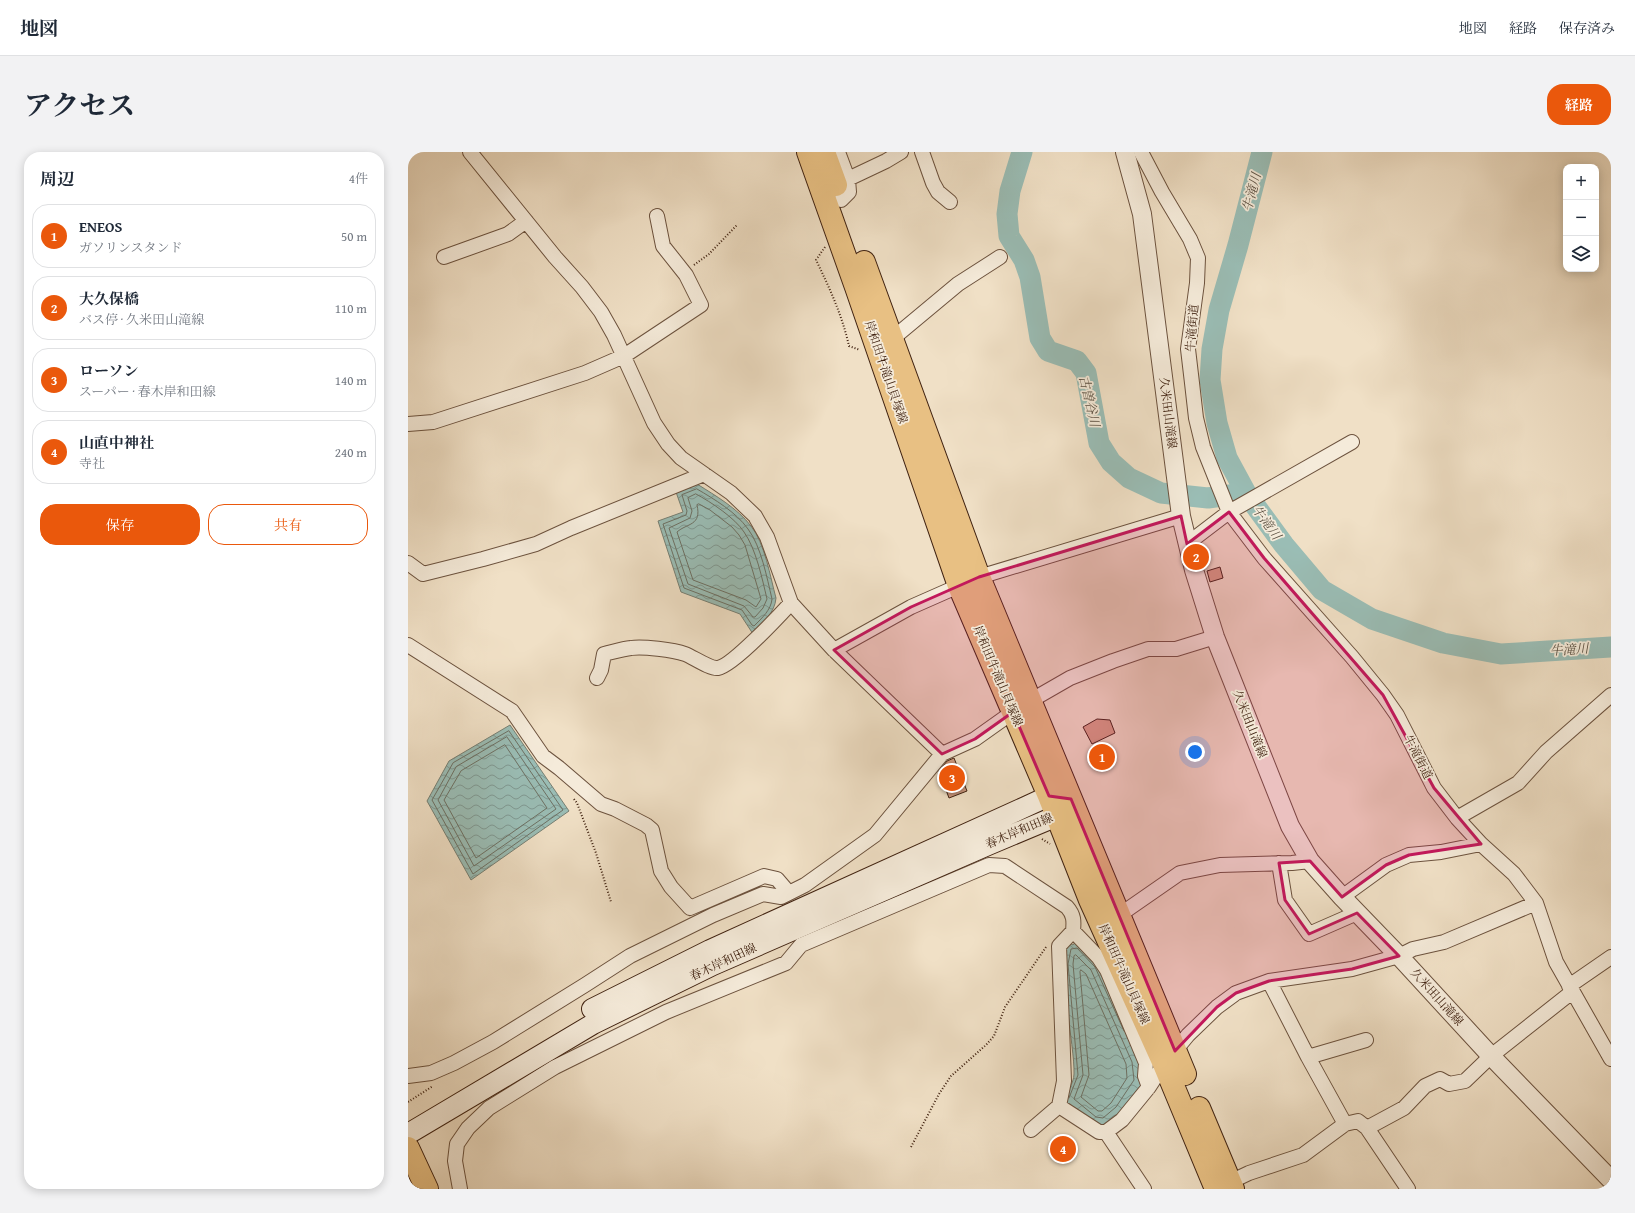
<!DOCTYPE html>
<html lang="ja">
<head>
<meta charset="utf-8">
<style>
	:root { --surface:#fff; --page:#f2f2f3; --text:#1f2937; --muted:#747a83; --line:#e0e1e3; --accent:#ea580c }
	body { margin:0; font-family:"Gentium Book Plus","Noto Serif JP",serif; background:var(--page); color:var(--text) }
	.controls { position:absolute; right:12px; top:12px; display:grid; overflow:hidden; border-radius:8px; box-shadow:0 2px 10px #0003 }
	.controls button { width:36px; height:36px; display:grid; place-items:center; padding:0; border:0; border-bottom:1px solid var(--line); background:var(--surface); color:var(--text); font:20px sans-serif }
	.you { position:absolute; left:787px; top:600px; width:14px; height:14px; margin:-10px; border:3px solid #fff; border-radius:50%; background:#1a73e8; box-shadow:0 0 0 6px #1a73e833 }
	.badge { display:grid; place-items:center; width:26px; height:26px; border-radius:50%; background:var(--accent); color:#fff; font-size:13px; font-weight:700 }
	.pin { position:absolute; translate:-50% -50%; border:2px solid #fff; box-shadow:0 1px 4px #0006 }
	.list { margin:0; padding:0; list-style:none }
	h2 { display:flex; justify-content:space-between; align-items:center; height:52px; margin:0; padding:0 16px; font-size:17px }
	h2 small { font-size:13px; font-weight:400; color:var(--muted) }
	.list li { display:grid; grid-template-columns:26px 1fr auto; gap:12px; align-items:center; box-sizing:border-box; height:64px; margin:0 8px 8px; padding:0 8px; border:1px solid var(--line); border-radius:16px }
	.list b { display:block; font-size:15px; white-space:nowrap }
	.list p { margin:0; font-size:13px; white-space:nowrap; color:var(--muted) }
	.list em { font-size:13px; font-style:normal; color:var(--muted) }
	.actions { display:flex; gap:8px; padding:12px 16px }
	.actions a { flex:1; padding:9px 0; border:1px solid var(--accent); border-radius:16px; text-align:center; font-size:14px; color:var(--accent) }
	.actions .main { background:var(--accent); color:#fff }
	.icon { flex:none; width:22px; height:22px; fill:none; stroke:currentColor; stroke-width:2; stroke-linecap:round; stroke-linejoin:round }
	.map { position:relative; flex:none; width:1203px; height:1037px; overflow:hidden; border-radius:16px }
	header { display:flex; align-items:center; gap:24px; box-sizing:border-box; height:56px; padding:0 20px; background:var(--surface); border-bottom:1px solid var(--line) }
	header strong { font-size:19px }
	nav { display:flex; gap:22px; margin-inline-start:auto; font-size:14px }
	.intro { display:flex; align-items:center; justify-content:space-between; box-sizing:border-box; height:96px; padding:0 24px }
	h1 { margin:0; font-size:28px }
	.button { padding:10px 18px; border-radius:16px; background:var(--accent); color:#fff; font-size:14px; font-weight:700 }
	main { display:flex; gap:24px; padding:0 24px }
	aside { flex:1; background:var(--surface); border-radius:16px; box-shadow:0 2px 10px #0003 }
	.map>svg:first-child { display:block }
	.water { fill:url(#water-waves); stroke:#767f73 }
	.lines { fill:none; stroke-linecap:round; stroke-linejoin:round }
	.shore { stroke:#6d7063; stroke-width:1 }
	.river { stroke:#9abdb5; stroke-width:21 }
	.building { fill:#d49e83; stroke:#402211 }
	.minor-casing { stroke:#6c523e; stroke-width:16 }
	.tertiary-casing { stroke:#6c523e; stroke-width:20 }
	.secondary-casing { stroke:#402211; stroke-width:22 }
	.primary-casing { stroke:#402211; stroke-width:24 }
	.motorway-casing { stroke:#402211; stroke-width:24 }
	.path { stroke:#402211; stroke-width:2; stroke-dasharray:1 2; stroke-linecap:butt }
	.minor { stroke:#f5ebda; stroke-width:14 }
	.tertiary { stroke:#f5ebda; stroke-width:18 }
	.secondary { stroke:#f5ebda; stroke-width:20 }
	.primary { stroke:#e8c083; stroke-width:22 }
	.motorway { stroke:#e8c083; stroke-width:22 }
	.marked { fill:#c2185b; fill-opacity:0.2; stroke:#c2185b; stroke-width:3; stroke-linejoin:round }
	.labels { text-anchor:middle; stroke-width:3.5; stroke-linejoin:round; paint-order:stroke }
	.street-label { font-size:12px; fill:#402211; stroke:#f5ebda }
	.water-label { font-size:13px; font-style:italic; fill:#5b5042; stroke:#f5ebda }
</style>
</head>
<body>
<header>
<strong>地図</strong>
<nav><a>地図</a><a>経路</a><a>保存済み</a></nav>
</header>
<div class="intro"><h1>アクセス</h1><a class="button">経路</a></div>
<main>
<aside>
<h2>周辺<small>4件</small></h2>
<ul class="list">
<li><span class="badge">1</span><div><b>ENEOS</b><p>ガソリンスタンド</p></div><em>50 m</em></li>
<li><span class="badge">2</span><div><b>大久保橋</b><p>バス停 · 久米田山滝線</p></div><em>110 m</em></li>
<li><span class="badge">3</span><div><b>ローソン</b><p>スーパー · 春木岸和田線</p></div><em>140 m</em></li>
<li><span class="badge">4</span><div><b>山直中神社</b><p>寺社</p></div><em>240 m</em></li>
</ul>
<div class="actions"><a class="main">保存</a><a>共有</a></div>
</aside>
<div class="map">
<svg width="1203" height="1037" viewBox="0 0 1203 1037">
	<defs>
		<pattern id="water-waves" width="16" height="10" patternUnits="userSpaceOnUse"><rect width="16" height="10" fill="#9abdb5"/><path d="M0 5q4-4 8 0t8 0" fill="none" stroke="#7f9992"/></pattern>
	</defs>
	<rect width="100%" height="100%" fill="#f0e0c6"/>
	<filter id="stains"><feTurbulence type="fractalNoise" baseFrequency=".005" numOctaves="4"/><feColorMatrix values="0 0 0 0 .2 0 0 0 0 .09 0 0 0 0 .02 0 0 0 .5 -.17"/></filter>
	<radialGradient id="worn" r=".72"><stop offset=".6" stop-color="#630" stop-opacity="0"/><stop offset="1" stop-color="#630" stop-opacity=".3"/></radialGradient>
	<path class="water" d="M289,332C308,344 329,356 343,374C357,392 362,424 368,446C367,461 354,471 345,482L332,462L273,440L250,369L275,360L268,340Z
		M102,573L161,659L63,728L19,649L41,609Z
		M668,789L691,813L733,908L735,931L728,939L722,950L697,975L685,973L654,951C658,942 666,931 666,922C667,894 648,810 660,790L665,793Z"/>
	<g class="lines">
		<path class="shore" d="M289,337C306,347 328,360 340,377C353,394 359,426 364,447C363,458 354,466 346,474L344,473L334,458L276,436L255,372L278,363L279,359L274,343Z
			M288,342C303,350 327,366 336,380C348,397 354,426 359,447L355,456L347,465H345L336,454L280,432L261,376L282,366L284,359L280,346Z
			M291,352L302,358L324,375L331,383L337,393L353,447L348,455L338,448L285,428L269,380C279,371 294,374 289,353Z
			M101,579L155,658L65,722L24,648L45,611Z
			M99,585L148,657L66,714L30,648L48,615Z
			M97,593L139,656L68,706L36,648L53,619Z
			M668,803L683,818L724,910L726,928L708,955L695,966L688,965L666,947L675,923L665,812L666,804Z
			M673,818L678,822L718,912L719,926L703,951L694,959H690L673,945L681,923L672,820Z
			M661,946L670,923L660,812L663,797L669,796L687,815L716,879"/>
		<path class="river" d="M614,0L602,39L599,62L601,84L616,108L622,125L632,186L640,199L669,209L678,221L691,291L703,310L721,326L753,341L800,346L836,341
			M854,0L830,93L811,158L804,197L802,228L809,271L819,306L838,341L876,393L914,438L964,467L1035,491L1093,502L1203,495"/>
	</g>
	<path class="building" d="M812,415L815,426L802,430L799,419Z
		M689,567L702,568L707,581L684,592L675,575Z
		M546,606L559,639L541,646L531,619L539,609Z"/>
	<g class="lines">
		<defs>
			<path id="minor" d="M62,0L147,105L174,135L193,160L206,183L246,271L260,292L273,306L323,341L347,364L359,385L383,451L426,498L534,602
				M430,0L440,27
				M514,0L525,31L530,40L542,50
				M733,0L754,40L782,87L790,106L789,131L780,197L784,231L788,266L795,295L821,360L944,290
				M433,48L441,40L440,27L478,9L493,0
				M36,105L100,82L118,69
				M484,187L550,132L592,105
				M0,272L25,270L177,221L216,204L293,153L278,123L255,94L249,64
				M779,392L821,360L856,406L944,505L975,543L989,563L1026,636L1049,666L1073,692L1106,722L1128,751L1148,810L1203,907
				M0,411L15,422L75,407L128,392L163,376L296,322
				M0,493L104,559L135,604L151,616L193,652L207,657L238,673L244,678L253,719L263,735L282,756L356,724L369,727L381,741
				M426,498L503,455L571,425L773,364
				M189,526L193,518L196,502C205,500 214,497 223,496C234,494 266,498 277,502C285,505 302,517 310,516C324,514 371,464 383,451
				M622,549L662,526L705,509L740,497H768L807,485
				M1049,666L1110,631L1138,600L1203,543
				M871,711L877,748L901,782L949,761
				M934,745L978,713L1001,703L1033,700L1073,692
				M710,764L772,721L812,713L884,711L902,709
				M861,829L900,905L937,972
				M1161,834L1203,805
				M900,905L958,888
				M0,924L23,921L46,911L85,890L177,833L222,804L305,763L355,742L373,745L397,733L467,683L534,602L567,587L605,560
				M651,954L656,929L651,794L665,779
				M959,976L996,956L1017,934L1032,927L1041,932L1057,929L1083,904L1164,840
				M623,978L651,954L691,980H698L714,968L741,935L756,912L780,883L809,855L828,841L861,829L944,817L991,804L1005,797L1036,790L1128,751
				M698,980L736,1037
				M822,1030L841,1021L895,1003L937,972L950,969L959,976L1000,1037
				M52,1037L47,1009L49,992L60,976L81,956L147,915L258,860L378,811L393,793L581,713L597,714L659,755C666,763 666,769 665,779L691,806L699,818L738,911L737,924L741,935"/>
			<path id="tertiary" d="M717,0L734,62L773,364L786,418L807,485L882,674L902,709L934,745L991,804L1083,904L1203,1028"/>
			<path id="secondary" d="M184,857L302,798L615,656L641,644L656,646
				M0,982L185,872L305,813L580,693L649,664L659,652"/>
			<path id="primary" d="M400,0L448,135L551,434L641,644L682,748L756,912L808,1037
				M416,0L428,33
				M456,110L571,425L777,922
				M791,956L825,1037"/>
			<path id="motorway" d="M0,996L19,1037"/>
		</defs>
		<use href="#minor" class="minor-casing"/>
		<use href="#tertiary" class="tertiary-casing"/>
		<use href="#secondary" class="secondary-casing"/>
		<use href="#primary" class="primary-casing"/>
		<use href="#motorway" class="motorway-casing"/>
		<path class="path" d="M417,95L408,108C422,137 434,163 441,194L452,198
			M286,113L301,102L329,73
			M166,647L169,651L188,701L203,750
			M634,687L642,692
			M0,950L25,934
			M503,995L531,942L543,924L578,893L586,884L597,855L638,795"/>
		<use href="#minor" class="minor"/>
		<use href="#tertiary" class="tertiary"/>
		<use href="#secondary" class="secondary"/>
		<use href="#primary" class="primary"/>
		<use href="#motorway" class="motorway"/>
	</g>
	<path class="marked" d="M821,360L856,406L975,543L1026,636L1073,692L1001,703L978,713L934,745L902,709L871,711L877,748L901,782L949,761L991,804L944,817L861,829L828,841L809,855L767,899L663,647L641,644L605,560L567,587L534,602L426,498L503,455L571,425L773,364L779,392Z"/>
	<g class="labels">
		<g class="street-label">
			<text transform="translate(784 176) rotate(-85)" y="4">牛滝街道</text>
			<text transform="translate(478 220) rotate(71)" y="4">岸和田牛滝山貝塚線</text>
			<text transform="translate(760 261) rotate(83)" y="4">久米田山滝線</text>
			<text transform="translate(590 524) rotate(67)" y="4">岸和田牛滝山貝塚線</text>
			<text transform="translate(842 572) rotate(68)" y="4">久米田山滝線</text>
			<text transform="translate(1010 605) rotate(63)" y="4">牛滝街道</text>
			<text transform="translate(611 679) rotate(-23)" y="4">春木岸和田線</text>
			<text transform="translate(315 810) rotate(-25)" y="4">春木岸和田線</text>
			<text transform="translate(716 822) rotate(66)" y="4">岸和田牛滝山貝塚線</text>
			<text transform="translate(1029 845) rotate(48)" y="4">久米田山滝線</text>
		</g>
		<g class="water-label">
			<text transform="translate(843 40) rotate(-75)" y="5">牛滝川</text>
			<text transform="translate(682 249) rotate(77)" y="5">古曽谷川</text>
			<text transform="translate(859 370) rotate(54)" y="5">牛滝川</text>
			<text transform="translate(1161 497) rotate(-4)" y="5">牛滝川</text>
		</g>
	</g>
	<rect width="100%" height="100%" filter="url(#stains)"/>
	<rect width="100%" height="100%" fill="url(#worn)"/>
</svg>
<div class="controls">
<button>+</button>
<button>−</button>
<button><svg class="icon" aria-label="layers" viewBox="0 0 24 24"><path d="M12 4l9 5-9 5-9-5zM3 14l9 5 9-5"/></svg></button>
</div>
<div class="you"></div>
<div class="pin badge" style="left:694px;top:605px">1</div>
<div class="pin badge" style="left:788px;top:405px">2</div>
<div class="pin badge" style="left:544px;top:626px">3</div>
<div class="pin badge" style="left:655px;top:997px">4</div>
</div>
</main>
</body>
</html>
